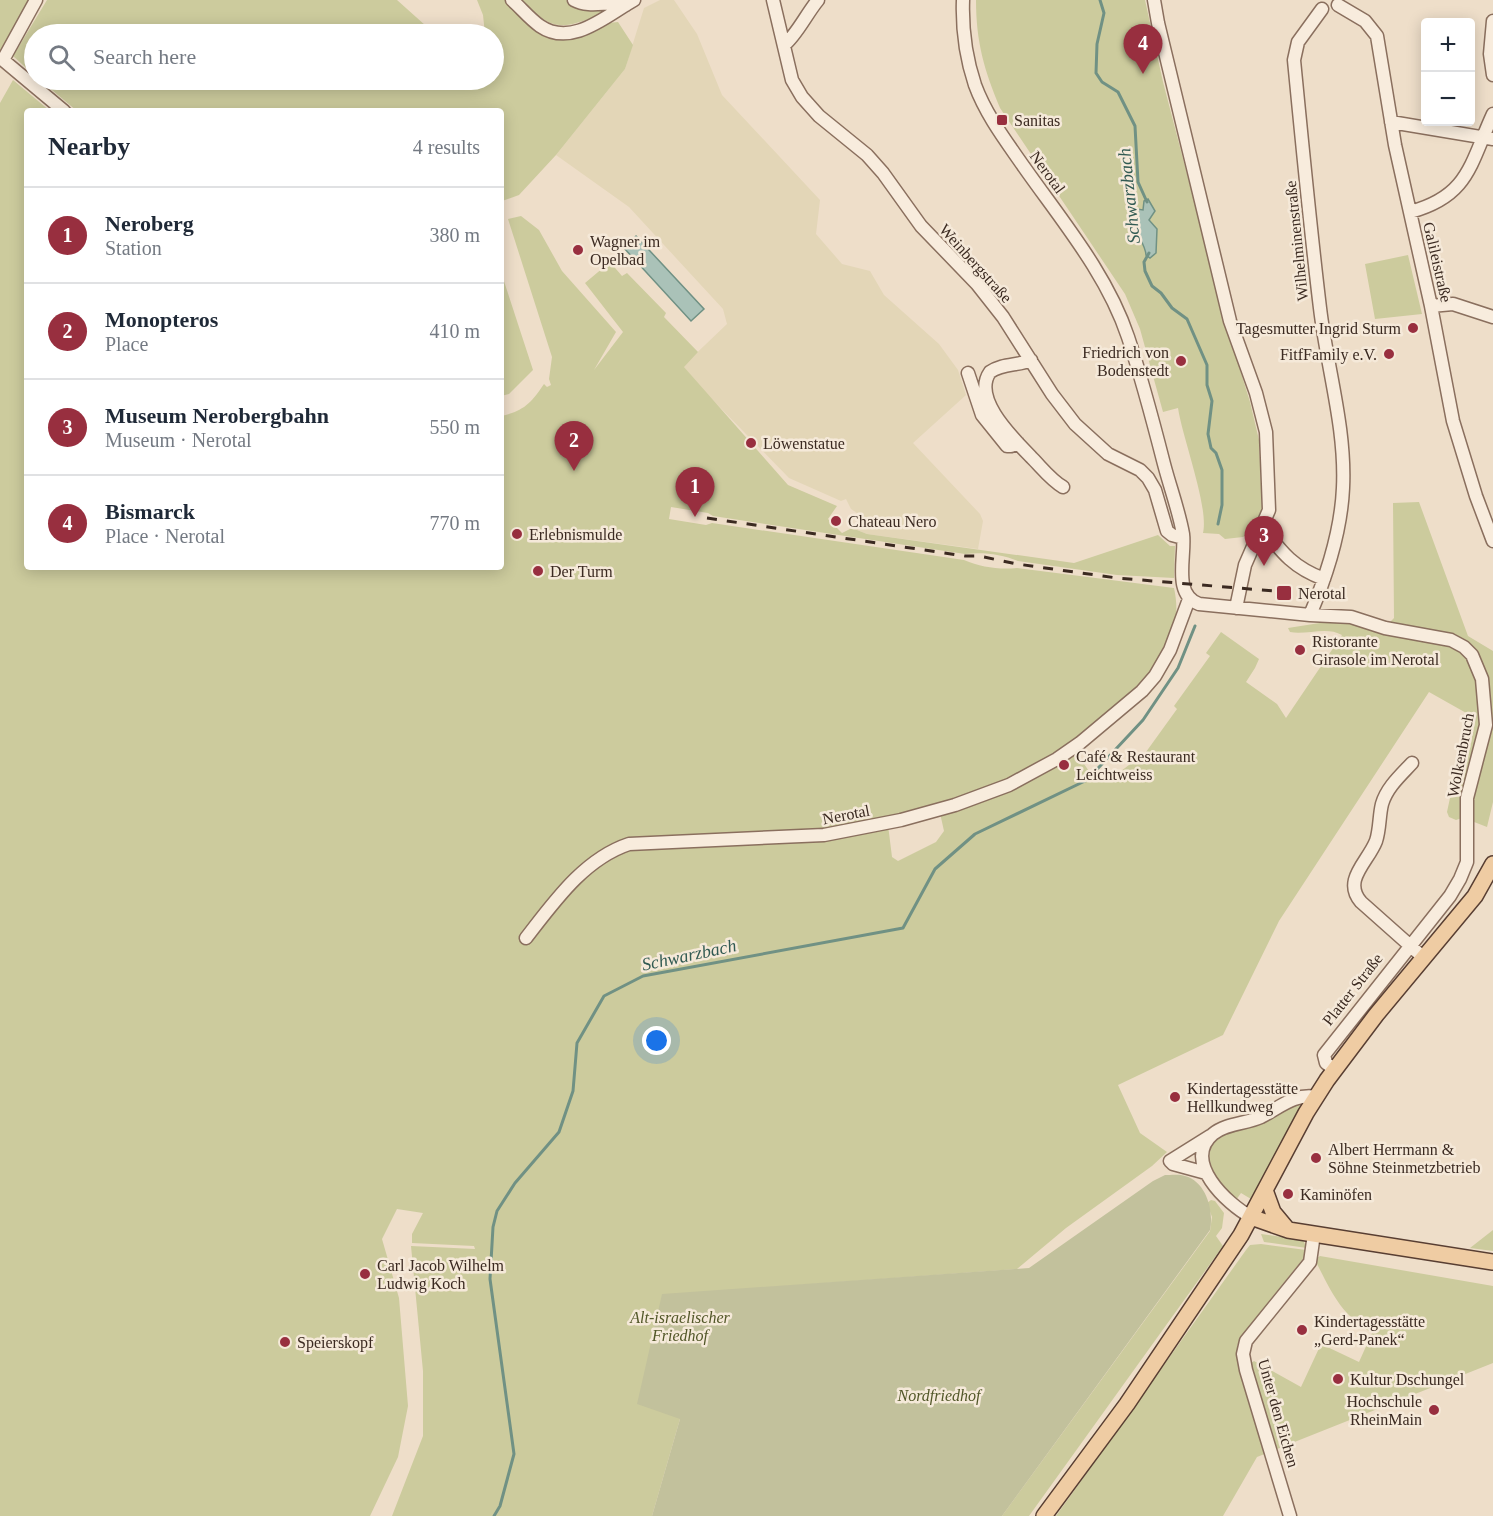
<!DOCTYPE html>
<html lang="en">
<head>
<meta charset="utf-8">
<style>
	:root { --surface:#fff; --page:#f6f6f7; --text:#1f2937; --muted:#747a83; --line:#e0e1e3; --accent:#982f3f }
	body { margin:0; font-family:"Times New Roman",serif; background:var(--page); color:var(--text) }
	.controls { position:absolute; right:18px; top:18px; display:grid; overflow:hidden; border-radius:6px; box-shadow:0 3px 15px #0003 }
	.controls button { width:54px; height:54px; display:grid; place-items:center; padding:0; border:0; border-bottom:2px solid var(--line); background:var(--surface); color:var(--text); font:30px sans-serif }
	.you { position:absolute; left:657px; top:1041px; width:21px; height:21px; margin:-15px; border:4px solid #fff; border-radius:50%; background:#1a73e8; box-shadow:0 0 0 9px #1a73e833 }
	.badge { display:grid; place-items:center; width:39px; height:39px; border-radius:50%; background:var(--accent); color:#fff; font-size:20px; font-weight:700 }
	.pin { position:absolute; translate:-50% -50px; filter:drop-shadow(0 2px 3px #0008) }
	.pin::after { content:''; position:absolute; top:32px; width:21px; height:18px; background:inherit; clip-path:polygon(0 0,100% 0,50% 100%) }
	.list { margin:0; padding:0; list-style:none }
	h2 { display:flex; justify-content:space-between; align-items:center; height:78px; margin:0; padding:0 24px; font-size:26px }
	h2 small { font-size:20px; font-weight:400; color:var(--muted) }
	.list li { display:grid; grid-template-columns:39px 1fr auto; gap:18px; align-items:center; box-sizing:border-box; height:96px; padding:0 24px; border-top:2px solid var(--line) }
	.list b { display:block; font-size:22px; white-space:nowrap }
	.list p { margin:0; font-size:20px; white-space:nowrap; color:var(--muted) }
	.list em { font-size:20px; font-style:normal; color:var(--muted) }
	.icon { flex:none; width:33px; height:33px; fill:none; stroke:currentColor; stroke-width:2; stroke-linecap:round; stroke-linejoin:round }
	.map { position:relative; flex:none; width:1493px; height:1516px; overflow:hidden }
	.search { position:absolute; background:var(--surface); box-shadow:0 3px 15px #0003; left:24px; top:24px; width:480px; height:66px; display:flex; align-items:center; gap:15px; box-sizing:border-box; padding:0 21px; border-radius:33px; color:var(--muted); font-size:22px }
	.panel { position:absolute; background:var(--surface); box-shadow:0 3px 15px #0003; left:24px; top:108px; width:480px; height:462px; border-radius:6px }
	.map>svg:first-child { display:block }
	.farmland { fill:#e3d6b7 }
	.green { fill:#cccb9d; fill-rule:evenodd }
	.cemetery { fill:#c2c19c }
	.water { fill:#aac2b8; stroke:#709184; stroke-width:1.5 }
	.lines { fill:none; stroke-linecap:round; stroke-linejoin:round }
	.stream { stroke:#709184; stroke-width:3 }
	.minor-casing { stroke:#8a6f5e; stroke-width:15 }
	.major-casing { stroke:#583e32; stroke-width:18 }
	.minor { stroke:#f8ecdd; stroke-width:12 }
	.major { stroke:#efcca3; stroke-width:15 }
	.rail { stroke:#3b2a21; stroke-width:3; stroke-dasharray:10 10; stroke-linecap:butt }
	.poi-dot { fill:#982f3f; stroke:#f5e9d9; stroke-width:2 }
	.labels { text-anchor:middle; stroke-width:5; stroke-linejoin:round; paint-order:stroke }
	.poi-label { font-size:16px; fill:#3b2a21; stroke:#f5e9d9; text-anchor:start }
	.street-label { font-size:16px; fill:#3b2a21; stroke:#f5e9d9 }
	.park-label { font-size:16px; font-style:italic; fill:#525728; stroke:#f5e9d9 }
	.water-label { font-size:18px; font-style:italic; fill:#315a52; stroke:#f5e9d9 }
</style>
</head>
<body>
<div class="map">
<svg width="1493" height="1516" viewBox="0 0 1493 1516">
	<rect width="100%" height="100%" fill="#eedec9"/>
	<path class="farmland" d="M660,0H674L697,34L722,95L820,200L816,234L842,264L870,271L884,295L939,344L958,370L966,395L913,443L980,514L983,521L978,549L867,534L852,528L863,517L851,509L846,499L841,501L789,478L705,392L683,366L727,324L723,309L629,207L556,155L625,69L644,8Z"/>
	<path class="green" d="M0,0H29L0,52Z
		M47,0H397L435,34H34V75L13,56Z
		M477,0H506L532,27L552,38L565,39L608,23L618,22L633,45L625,69L556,155L519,195L502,201L501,111H77L40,80H494V34H485L483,15Z
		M521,0H566L580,9L590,11L599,9L604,11L603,14C561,29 554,33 521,0Z
		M976,0H1145L1163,82L1226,324L1250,402L1259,440L1262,509L1250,533L1243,537L1225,539L1219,534L1203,533C1209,507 1183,440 1178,408L1163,412L1140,329L1125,294L1000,108C984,70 976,42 976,0Z
		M13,80L50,111H27V567H501V416C524,411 531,403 544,384L547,387L551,385L549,379L552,357L508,219L521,216L539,230L562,271L616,332L594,370L623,332L585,283L610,262L622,276L627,273L666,313L664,317L698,352L684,367L788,485L837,506L828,519L842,533L852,528L867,534L1074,563L1158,535L1170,546H1175L1174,578L1117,575L1018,561C1001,554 983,552 965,554L713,516L708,513L671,507L669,519L706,525L712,523L964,560C981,567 999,570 1017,568L1174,588C1190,658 1122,711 1069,742L1093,777L1108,781L1146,752L1177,709L1174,706L1210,656L1206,653L1221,632L1259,659L1255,668L1246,682L1277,704L1286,718L1342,635C1327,626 1307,635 1290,632L1288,628L1326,622H1340L1457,646L1476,668L1483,715L1462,818L1456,820L1449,817L1447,812L1468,714L1429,692L1279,921L1223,1035L1118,1085L1140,1133L1167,1152L1152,1166L1066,1228L1017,1269L663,1295L680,1419L652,1516H392L423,1436V1371L411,1246L475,1249L474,1246L412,1243V1234L423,1213L397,1209L382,1239L399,1298L408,1406L398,1457L370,1516H0V103ZM938,804L944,831L936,842L898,861L892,857L887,817Z
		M1408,255L1422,314L1375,319L1365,264Z
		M501,272L533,370L509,394L501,396Z
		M1419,502L1468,636L1493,651V802L1487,827L1469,820L1471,786L1489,726L1491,698L1484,671L1476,654L1388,624L1394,618L1393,503Z
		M1303,1103L1251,1199L1241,1193L1236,1200L1234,1199C1218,1181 1198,1159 1218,1136L1291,1104Z
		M1211,1200L1215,1201L1224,1213L1222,1228L1216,1236L1223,1246L1029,1516H1002L1210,1231L1212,1217L1207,1203Z
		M1493,1230V1251L1470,1248Z
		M1261,1234L1303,1240L1307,1248L1264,1242Z
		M1261,1244L1306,1250V1255L1240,1338L1237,1347L1238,1364H1249L1254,1361L1301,1387L1321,1344L1359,1362L1372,1333C1341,1314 1333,1295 1317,1264V1258L1320,1256L1493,1286V1363L1257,1457L1223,1516H1056L1246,1250L1250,1245Z"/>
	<path class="cemetery" d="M1165,1175C1171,1175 1180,1174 1185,1176C1207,1182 1214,1212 1210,1230L1002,1516H652L680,1419L637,1404L662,1294L1029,1268L1153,1181Z"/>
	<path class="water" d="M1148,199L1155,211L1149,220L1157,229L1156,253L1150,258L1146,255C1145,239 1125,225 1137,209L1143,210L1144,201Z
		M636,236L704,309L691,321L624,248Z"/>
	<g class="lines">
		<path class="stream" d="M1100,0L1104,13L1097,44L1096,73L1102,82L1118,92L1135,126L1138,182L1147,202
			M1149,253L1144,262L1145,271L1152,286L1161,293L1172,308L1187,319L1207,365V385L1212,401L1208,434L1211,448L1216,453L1222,470V505L1218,524
			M494,1516L500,1506L514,1454L490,1279L493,1227L497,1211L515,1183L559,1132L573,1091L577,1043L604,996L643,976L903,928L935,869L975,834L1087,780L1143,720L1178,668L1195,626"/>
		<defs>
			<path id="minor" d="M36,0L3,60L64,111
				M512,0C521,8 530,19 540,26C572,48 607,15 634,0
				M574,0C591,9 609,0 626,5
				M773,0L792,80L802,97L819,116L867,155L883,173L921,226L977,284L1003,317L1052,394L1075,424L1108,454L1140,470L1148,478L1155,490L1167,531L1172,535L1183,538
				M963,0C962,28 966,58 975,85C986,115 1006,141 1024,167C1062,221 1107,274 1128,337C1142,379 1153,421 1164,464C1170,487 1179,511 1183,534C1186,556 1172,594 1199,604L1310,615L1351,617L1385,628L1451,640L1464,647L1472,655L1482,679L1486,725L1467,798V862L1460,879L1450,896L1324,1055L1326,1063L1334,1069
				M1154,0L1158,23L1230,321L1256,393L1266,432L1269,510L1245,565L1236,608
				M1338,5L1365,21L1377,36L1395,145L1431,306L1453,421L1476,496L1493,541
				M1493,21L1490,54L1493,75
				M784,45C796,36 807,13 818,0
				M1391,122L1493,139
				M1410,212C1469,196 1470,164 1493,114
				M1431,306L1453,304L1493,317
				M1031,360C1018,366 1003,363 990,372C971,399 1015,440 1032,458C1042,468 1051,480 1063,487
				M968,373L982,415L1007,446H1011L1018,443
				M1263,528C1282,553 1294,568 1324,579
				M1310,615C1327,575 1341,533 1343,488C1346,428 1327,368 1320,308C1310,226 1302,142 1294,60L1298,42L1322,9
				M1412,763C1401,775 1387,787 1382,804C1379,816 1380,829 1376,841C1368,862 1342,880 1361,902L1424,958
				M526,938C554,902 584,859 629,844L824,835L901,820L955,805L1009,785L1057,759L1080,743L1142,691L1155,676L1170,650L1189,599
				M1206,1173L1173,1164L1170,1161L1210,1136
				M1251,1217C1227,1204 1181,1161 1213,1134C1226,1123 1246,1124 1261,1117C1279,1108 1295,1093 1316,1097
				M1290,1516L1246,1370L1243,1354L1246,1341L1310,1262L1314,1234"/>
			<path id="major" d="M1265,1190L1273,1212L1288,1230
				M1251,1217L1288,1230L1493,1262
				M1044,1516L1127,1404L1241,1235L1306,1113L1327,1080L1376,1015L1475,896L1493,864"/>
		</defs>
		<use href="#minor" class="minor-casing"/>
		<use href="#major" class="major-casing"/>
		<use href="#minor" class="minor"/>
		<use href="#major" class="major"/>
		<path class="rail" d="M707,518L965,556H979L1017,564L1117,578L1274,591"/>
	</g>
	<g class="poi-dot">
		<rect x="996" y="114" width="12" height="12" rx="3"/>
		<circle cx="578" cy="250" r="6"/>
		<circle cx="1413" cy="328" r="6"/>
		<circle cx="1389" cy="354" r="6"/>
		<circle cx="1181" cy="361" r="6"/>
		<circle cx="751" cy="443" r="6"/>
		<circle cx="836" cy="521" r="6"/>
		<circle cx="517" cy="534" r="6"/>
		<circle cx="538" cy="571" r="6"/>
		<rect x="1276" y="585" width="16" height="16" rx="3"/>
		<circle cx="1300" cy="650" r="6"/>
		<circle cx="1064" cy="765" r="6"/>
		<circle cx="1175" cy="1097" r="6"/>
		<circle cx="1316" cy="1158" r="6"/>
		<circle cx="1288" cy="1194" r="6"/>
		<circle cx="365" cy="1274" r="6"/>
		<circle cx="1302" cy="1330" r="6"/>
		<circle cx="285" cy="1342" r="6"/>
		<circle cx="1338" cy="1379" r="6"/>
		<circle cx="1434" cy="1410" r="6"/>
	</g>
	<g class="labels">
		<g class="poi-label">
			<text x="1014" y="126">Sanitas</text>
			<text x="590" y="247">Wagner im<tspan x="590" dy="18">Opelbad</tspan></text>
			<text x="1401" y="334" text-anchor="end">Tagesmutter Ingrid Sturm</text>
			<text x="1169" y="358" text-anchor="end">Friedrich von<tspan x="1169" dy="18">Bodenstedt</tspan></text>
			<text x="1377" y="360" text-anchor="end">FitfFamily e.V.</text>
			<text x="763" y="449">Löwenstatue</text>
			<text x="848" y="527">Chateau Nero</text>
			<text x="529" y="540">Erlebnismulde</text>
			<text x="550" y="577">Der Turm</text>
			<text x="1298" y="599">Nerotal</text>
			<text x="1312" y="647">Ristorante<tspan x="1312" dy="18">Girasole im Nerotal</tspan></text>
			<text x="1076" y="762">Café &amp; Restaurant<tspan x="1076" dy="18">Leichtweiss</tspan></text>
			<text x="1187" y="1094">Kindertagesstätte<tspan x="1187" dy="18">Hellkundweg</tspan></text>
			<text x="1328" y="1155">Albert Herrmann &amp;<tspan x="1328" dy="18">Söhne Steinmetzbetrieb</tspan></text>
			<text x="1300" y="1200">Kaminöfen</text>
			<text x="377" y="1271">Carl Jacob Wilhelm<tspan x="377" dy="18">Ludwig Koch</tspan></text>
			<text x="1314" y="1327">Kindertagesstätte<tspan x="1314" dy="18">„Gerd-Panek“</tspan></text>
			<text x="297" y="1348">Speierskopf</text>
			<text x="1350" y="1385">Kultur Dschungel</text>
			<text x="1422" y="1407" text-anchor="end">Hochschule<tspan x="1422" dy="18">RheinMain</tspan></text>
		</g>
		<g class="street-label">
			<text transform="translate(1048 172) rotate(54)" y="6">Nerotal</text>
			<text transform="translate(1296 241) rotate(-96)" y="6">Wilhelminenstraße</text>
			<text transform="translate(1438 262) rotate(77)" y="6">Galileistraße</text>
			<text transform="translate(976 263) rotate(48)" y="6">Weinbergstraße</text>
			<text transform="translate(1460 755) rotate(-79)" y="6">Wolkenbruch</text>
			<text transform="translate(846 814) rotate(-11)" y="6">Nerotal</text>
			<text transform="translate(1352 989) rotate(-52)" y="6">Platter Straße</text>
			<text transform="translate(1279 1413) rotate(74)" y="6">Unter den Eichen</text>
		</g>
		<g class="park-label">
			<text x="680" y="1323">Alt-israelischer<tspan x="680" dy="18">Friedhof</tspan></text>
			<text x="939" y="1401">Nordfriedhof</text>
		</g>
		<g class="water-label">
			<text transform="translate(1129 196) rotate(-96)" y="6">Schwarzbach</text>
			<text transform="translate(689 955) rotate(-12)" y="6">Schwarzbach</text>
		</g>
	</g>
</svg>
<div class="controls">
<button>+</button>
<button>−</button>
</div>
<div class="you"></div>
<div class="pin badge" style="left:695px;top:517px">1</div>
<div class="pin badge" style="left:574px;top:471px">2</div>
<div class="pin badge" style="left:1264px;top:566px">3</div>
<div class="pin badge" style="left:1143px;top:74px">4</div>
<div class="search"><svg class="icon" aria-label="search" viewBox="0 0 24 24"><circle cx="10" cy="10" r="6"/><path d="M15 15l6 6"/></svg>Search here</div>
<section class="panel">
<h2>Nearby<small>4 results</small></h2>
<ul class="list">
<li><span class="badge">1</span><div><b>Neroberg</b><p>Station</p></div><em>380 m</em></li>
<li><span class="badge">2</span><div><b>Monopteros</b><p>Place</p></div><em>410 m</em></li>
<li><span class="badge">3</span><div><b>Museum Nerobergbahn</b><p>Museum · Nerotal</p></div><em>550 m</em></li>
<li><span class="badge">4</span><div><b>Bismarck</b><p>Place · Nerotal</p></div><em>770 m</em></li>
</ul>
</section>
</div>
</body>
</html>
